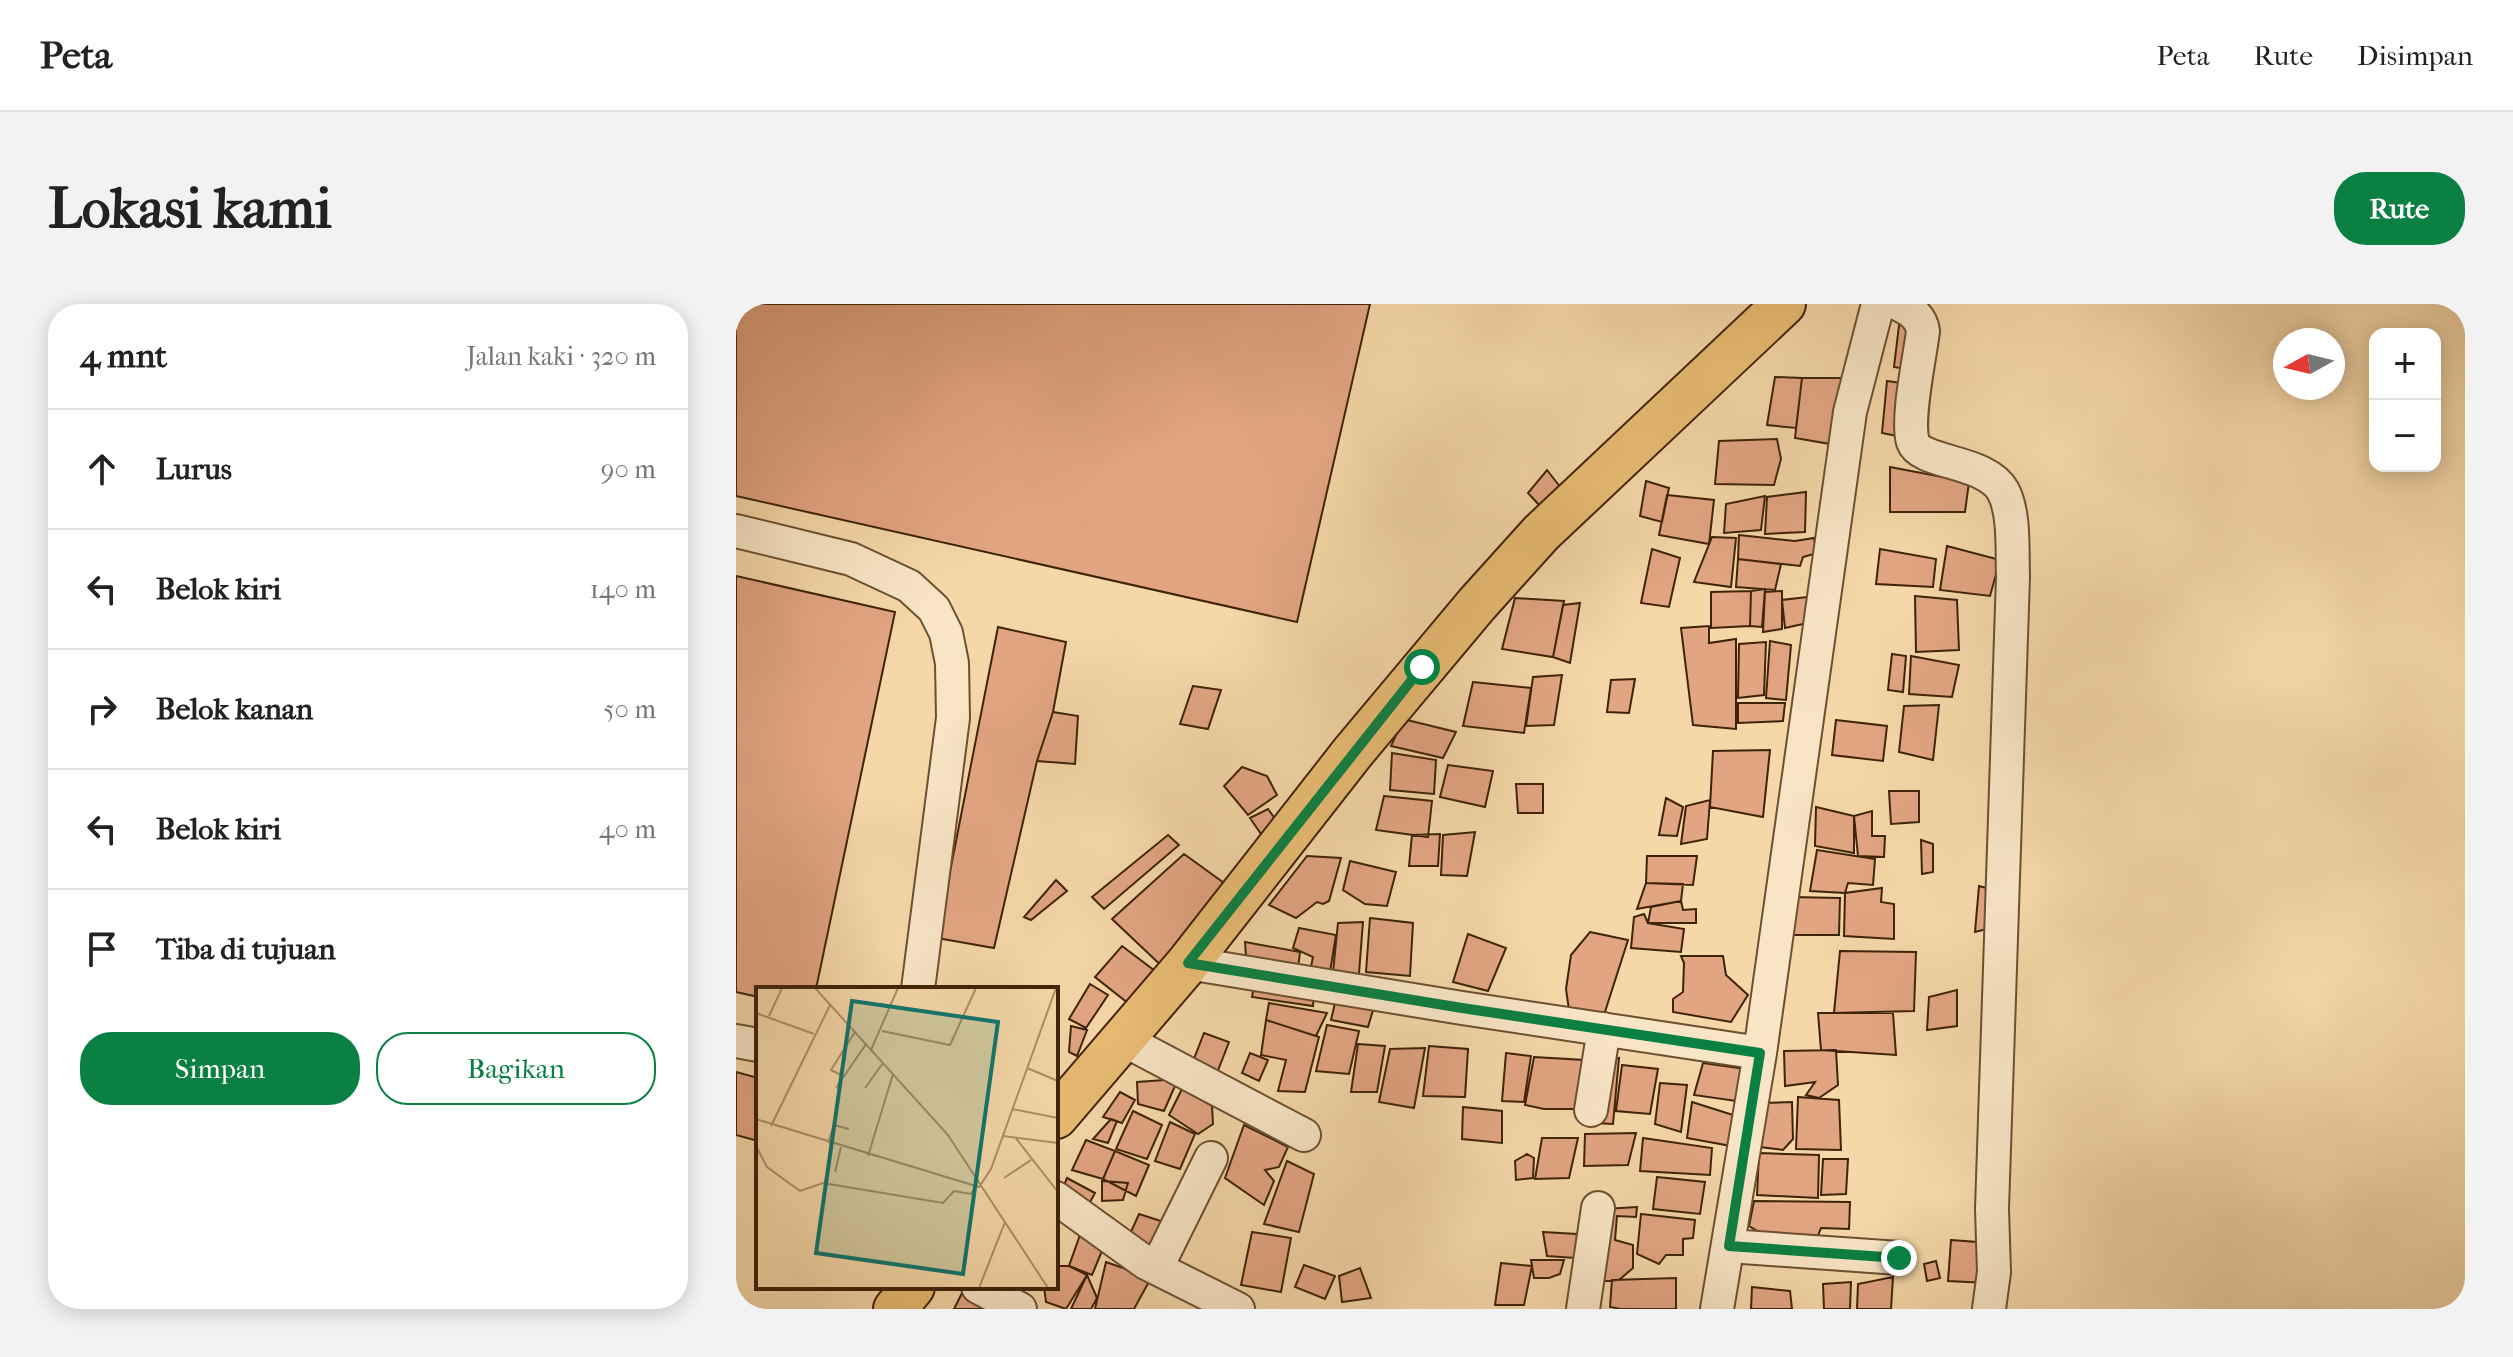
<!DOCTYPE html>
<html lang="id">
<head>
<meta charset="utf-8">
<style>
	:root { --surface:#fff; --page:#f2f2f2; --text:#222; --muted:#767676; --line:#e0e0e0; --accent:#0b8043 }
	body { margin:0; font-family:"IM FELL French Canon",serif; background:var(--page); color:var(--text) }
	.controls { position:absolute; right:24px; top:24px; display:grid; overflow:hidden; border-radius:16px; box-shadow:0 4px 20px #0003 }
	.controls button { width:72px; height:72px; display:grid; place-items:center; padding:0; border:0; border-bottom:2px solid var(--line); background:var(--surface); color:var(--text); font:40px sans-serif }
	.compass { position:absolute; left:1537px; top:24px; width:72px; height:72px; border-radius:50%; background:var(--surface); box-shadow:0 4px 20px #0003; rotate:262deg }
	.stop { position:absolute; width:24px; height:24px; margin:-18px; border:6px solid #0b8043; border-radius:50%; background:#fff }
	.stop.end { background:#0b8043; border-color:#fff; box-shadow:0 2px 8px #0008 }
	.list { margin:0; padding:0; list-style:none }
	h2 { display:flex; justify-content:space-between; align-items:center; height:104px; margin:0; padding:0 32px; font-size:34px }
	h2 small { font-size:26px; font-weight:400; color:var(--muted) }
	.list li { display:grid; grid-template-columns:52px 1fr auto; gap:24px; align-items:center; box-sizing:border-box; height:120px; padding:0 32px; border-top:2px solid var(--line) }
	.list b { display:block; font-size:30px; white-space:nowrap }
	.list em { font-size:26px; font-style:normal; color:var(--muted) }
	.actions { display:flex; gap:16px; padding:24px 32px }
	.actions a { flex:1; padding:18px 0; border:2px solid var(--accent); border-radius:32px; text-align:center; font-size:28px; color:var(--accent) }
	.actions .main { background:var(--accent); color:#fff }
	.icon { flex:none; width:44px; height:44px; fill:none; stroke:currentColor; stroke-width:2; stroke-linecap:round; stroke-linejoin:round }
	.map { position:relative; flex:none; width:1729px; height:1005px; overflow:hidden; border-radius:32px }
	header { display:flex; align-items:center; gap:48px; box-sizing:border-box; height:112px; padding:0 40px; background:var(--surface); border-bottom:2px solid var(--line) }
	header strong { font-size:38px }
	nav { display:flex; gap:44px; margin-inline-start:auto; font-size:28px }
	.intro { display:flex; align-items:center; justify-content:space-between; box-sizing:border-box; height:192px; padding:0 48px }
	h1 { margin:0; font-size:56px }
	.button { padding:20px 36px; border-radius:32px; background:var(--accent); color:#fff; font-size:28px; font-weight:700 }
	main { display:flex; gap:48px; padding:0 48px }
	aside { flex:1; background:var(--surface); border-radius:32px; box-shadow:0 4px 20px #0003 }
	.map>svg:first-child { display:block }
	.building { fill:#e2a582; stroke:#3f2309; stroke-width:2 }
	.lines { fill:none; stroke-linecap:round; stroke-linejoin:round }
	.minor-casing { stroke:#6c5031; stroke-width:36 }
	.major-casing { stroke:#3f2309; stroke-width:46 }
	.minor { stroke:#f8e5c6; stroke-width:32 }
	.major { stroke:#eabc74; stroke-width:42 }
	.route { stroke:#0b8043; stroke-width:10 }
	.inset-road { fill:none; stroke:#ac8f68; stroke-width:2 }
	.view { fill:#0f766e; fill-opacity:0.15; stroke:#0f766e; stroke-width:4 }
	.inset-edge { fill:none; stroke:#3f2309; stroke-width:4 }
</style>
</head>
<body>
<header>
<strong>Peta</strong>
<nav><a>Peta</a><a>Rute</a><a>Disimpan</a></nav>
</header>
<div class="intro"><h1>Lokasi kami</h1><a class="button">Rute</a></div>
<main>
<aside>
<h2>4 mnt<small>Jalan kaki · 320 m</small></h2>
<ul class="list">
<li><svg class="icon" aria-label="ahead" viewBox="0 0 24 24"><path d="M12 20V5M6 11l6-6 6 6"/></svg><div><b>Lurus</b></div><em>90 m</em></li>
<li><svg class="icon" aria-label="left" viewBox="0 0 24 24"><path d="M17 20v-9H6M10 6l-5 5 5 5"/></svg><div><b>Belok kiri</b></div><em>140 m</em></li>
<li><svg class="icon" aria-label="right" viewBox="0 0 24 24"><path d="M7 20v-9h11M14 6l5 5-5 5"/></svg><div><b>Belok kanan</b></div><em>50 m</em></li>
<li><svg class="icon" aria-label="left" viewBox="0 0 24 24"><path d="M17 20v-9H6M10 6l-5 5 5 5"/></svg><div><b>Belok kiri</b></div><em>40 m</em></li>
<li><svg class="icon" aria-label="arrive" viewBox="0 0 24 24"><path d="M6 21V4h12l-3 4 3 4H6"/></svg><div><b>Tiba di tujuan</b></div></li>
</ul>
<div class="actions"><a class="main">Simpan</a><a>Bagikan</a></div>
</aside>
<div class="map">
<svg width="1729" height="1005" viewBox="0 0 1729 1005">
	<rect width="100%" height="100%" fill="#f5d7a8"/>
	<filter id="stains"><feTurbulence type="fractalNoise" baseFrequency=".0025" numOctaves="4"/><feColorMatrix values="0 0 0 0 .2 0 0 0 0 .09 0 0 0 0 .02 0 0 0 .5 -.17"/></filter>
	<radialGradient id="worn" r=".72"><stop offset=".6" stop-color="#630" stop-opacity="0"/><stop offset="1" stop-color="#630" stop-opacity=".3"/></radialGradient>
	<path class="building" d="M0,0H634L561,318L0,192Z
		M1164,13L1185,21L1175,66L1158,63Z
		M1039,73L1066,74L1060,124L1031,121Z
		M1066,74H1107L1094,140L1059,134Z
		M1151,77L1180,81L1171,134L1146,129Z
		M1041,135L1045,155L1038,181L979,180L983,137Z
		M1154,163L1233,178L1229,208H1154Z
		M811,166L825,184L804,202L792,189Z
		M910,177L933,184L926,218L904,212Z
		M1070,188L1069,228L1029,230L1031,193Z
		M931,191L978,196L973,240L923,231Z
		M1029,192L1025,226L988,229L990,200Z
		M1003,231L1059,237L1078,234L1081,249L1067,253L1064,262L1002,255Z
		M976,233L1000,234L995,283L958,278Z
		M1211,242L1264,256L1254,292L1204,286Z
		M916,245L944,254L933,303L905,299Z
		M1144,245L1200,255L1197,283L1140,280Z
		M1002,255L1045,260L1039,286L1000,283Z
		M0,272L159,308L80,685H22V693L0,688Z
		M1029,285L1026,323L1014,322L1015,287Z
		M1015,287L1014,322L975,324V288Z
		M1046,287V325L1027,328L1029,288Z
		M1179,292L1221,296L1223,346L1180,348Z
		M1071,293L1076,318L1049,324L1046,296Z
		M779,294L828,297L817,353L766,345Z
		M844,299L834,359L817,353L827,301Z
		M973,322V339L1000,335V425L957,421L945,324Z
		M262,323L330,338L317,408L301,457L258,644L201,634Z
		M1034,337L1055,341L1050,396L1030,394Z
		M1030,338L1028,391L1002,394L1003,340Z
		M1156,350L1170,352L1167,388L1152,386Z
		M1175,352L1223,361L1216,393L1173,390Z
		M826,371L818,421L790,422L797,373Z
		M899,375L893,409L871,408L875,376Z
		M737,378L795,384L788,429L727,422Z
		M457,382L485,386L472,425L444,420Z
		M1002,399H1049L1047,417L1002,419Z
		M1203,401L1197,456L1163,448L1168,402Z
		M317,408L342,412L339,460L301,457Z
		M667,415L720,428L707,454L655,442Z
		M1100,416L1151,422L1147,457L1096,451Z
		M1034,446L1027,513L974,503L977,447Z
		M656,449L700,456L698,490L654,486Z
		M712,461L757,467L749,503L704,493Z
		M506,463L531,472L541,491L512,511L488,482Z
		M780,480H807V509H782Z
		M1153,487H1183V518L1155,520Z
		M648,492L696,497L692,533L640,526Z
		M930,494L947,503L941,532L923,531Z
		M974,496L971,535L945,540L950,502Z
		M1080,503L1118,512V549L1079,542Z
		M532,505L542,519L527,533L514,514Z
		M1136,507V532H1149L1148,553L1122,552L1118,512Z
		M739,528L731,572L705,571L707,531Z
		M704,530L702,562H673L676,531Z
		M432,531L443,541L368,605L356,593Z
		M1185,536L1197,540V568L1186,570Z
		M1081,546L1139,555L1137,581L1112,579L1109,589L1074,587Z
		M448,550L499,587L431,667L376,615Z
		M571,552L605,554L593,597L587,600L581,598L560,614L533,601Z
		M911,552H961L957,581L910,579Z
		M614,557L660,568L651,602L629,600L607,586Z
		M320,576L331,587L295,616L288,613Z
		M910,579L947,580L945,597L901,605Z
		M1243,582L1258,586L1255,624L1239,628Z
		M1146,584L1145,598L1158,600V635L1108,632L1109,589Z
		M1056,593L1104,594L1103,631H1053Z
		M945,597L947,606L960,605V619H912L915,603Z
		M908,610L912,619L948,625L945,648L895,644L898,613Z
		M634,614L677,619L674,672L630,668Z
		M627,618L622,682L596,678L602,619Z
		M563,624L600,631L593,674L573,672L577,653L557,644Z
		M854,628L892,636L867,714L833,706L830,685L835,651Z
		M732,630L770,644L752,687L717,678Z
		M509,638L564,648L561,672L511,667Z
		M386,642L423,670L397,703L359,673Z
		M1104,647L1180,648L1178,707L1098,709Z
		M945,652H987L990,671L1012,691L995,718L937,708V695L947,688L948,659Z
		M354,680L372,691L350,724L333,715Z
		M518,681L578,690L577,702L516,693Z
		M1221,686V722L1191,726L1193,693Z
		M533,699L591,709L580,732L530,716Z
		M599,699L637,706L632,723L595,716Z
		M1082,709H1157L1160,751L1085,746Z
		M530,716L583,733L569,788L542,787L550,756L525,751Z
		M591,721L623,727L613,770L580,767Z
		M335,722L351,726L341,752L333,748Z
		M468,729L493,738L481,769L456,760Z
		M622,740L649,742L641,788H615Z
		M693,742L732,745L729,793L687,792Z
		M689,744L678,804L643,798L654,745Z
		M1100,746L1102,781L1083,794L1070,791L1079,778L1049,782L1048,747Z
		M514,749L532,756L523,777L506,769Z
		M770,749L795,752L788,798L766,797Z
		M798,753L848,756L841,805H808L789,801Z
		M883,754L877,820L858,819L867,757Z
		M967,759L1010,765L1000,797L958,791Z
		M886,761L922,765L914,810L880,807Z
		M0,768L22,774V837L0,831Z
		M442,775L428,807L402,800L401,778Z
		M924,779L951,781L945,828L919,820Z
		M446,785L476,802L477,820L462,830L433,811Z
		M384,788L399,796L386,819L367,813Z
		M1062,793L1103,796L1105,846L1060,845Z
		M956,798L997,811L995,842L951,834Z
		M1056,798L1057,835L1047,846L1024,843L1025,799Z
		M727,803L766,807V839L726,835Z
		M397,807L426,821L411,855L380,845Z
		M375,815L381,817L372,839L357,835Z
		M434,818L459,830L444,865L419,857Z
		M508,821L552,843L543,863L529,866L538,877L528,901L489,874Z
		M900,829L892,861L848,862L849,830Z
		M806,834H842L833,874L799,875Z
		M907,834L976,844L974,871L904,867Z
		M350,836L379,847L367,875L336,866Z
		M379,847L413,861L400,892L367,875Z
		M1023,849L1083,851L1082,894L1021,891Z
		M791,850L798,854L797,874L780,876L779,857Z
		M1087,855H1112L1110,890L1085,891Z
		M551,857L578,870L563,928L528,920Z
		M921,873L969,878L964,910L917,905Z
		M331,874L359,889L349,907L324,892Z
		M366,877L392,879L387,896L366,897Z
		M1018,897L1114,898L1113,925L1085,924L1081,934L1043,940L1013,922Z
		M901,903L900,913L881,912L879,936L897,941V964L883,976L855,978L868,905Z
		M403,910L431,919L421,955L389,941Z
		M905,910L959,916L957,934L947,935V951H930L923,960L901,950Z
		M345,928L366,947L356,971L333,962Z
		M516,928L555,934L545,988L505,981Z
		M807,928L841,930L839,954L811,952Z
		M1215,936L1255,939L1251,979L1212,977Z
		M795,956H828L824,970L813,974H798Z
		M1200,957L1204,974L1191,977L1188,960Z
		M370,958L415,974L398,1005H359Z
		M765,959L796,962L788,1001H759Z
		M568,961L599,972L589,995L559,983Z
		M320,962H333L351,971L330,1005L310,998L308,983H320Z
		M624,964L635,994L606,998L603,972Z
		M351,971L361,994L355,1005H335Z
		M1157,973L1155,1005H1121L1122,980Z
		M940,974V1005H885L874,1003L876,976Z
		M1115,978L1114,1005H1088L1087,980Z
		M1016,983L1054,987L1056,1005H1015Z
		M226,989L249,998L245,1005H218Z"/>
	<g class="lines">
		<defs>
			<path id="minor" d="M1162,0C1174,6 1185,12 1187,27C1184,53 1170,115 1177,138C1185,160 1250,156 1267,187C1279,209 1276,248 1277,273L1256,905L1258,968L1253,1005
				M0,227L115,255L173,282L198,305L210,329L216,359L217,414L182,685
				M452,659L726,704L1024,749
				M388,736L568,831
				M0,737L22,741
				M855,806L868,725
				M320,894L410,959L502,1005
				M993,942L1163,954
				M421,963L475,854
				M242,983L284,1005
				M847,1005L862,904
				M981,1005L1024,749L1114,108L1142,0"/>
			<path id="major" d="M320,813L452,659L617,448L741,300L805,229L1048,0
				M159,1005L177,983"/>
		</defs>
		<use href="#minor" class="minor-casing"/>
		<use href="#major" class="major-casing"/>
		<use href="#minor" class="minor"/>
		<use href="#major" class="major"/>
	</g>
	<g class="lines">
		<path class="route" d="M686,363L452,659L726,704L1024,749L993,942L1163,954"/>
	</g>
	<g transform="translate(20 683)">
		<rect width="302" height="302" fill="#f5d7a8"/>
		<path class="inset-road" d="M59,1L192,148L292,301M0,26L58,47M13,29L26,1M126,44L194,58L220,1M115,63L142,1M271,81L302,94M85,88L75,83L99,45M80,101L110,57M109,101L127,76M256,122L302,131M0,132L223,200L235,182L300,1M15,139L74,18M247,149L302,156M259,150L302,205M72,156L78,138L93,142M0,159L11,180L44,204L67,196L187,216L198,204L215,207L219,201M112,169L137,87M79,185L85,160M248,191L275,173M223,301L249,235"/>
		<path class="view" d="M96,14L242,35L207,287L60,266Z"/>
		<rect width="302" height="302" class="inset-edge"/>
	</g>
	<rect width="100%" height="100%" filter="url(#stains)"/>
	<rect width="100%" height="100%" fill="url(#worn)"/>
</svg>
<div class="controls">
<button>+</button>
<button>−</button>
</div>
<svg class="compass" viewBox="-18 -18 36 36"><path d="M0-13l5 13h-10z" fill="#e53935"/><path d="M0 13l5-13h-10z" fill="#767676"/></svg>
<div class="stop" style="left:686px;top:363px"></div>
<div class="stop end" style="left:1163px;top:954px"></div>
</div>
</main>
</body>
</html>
